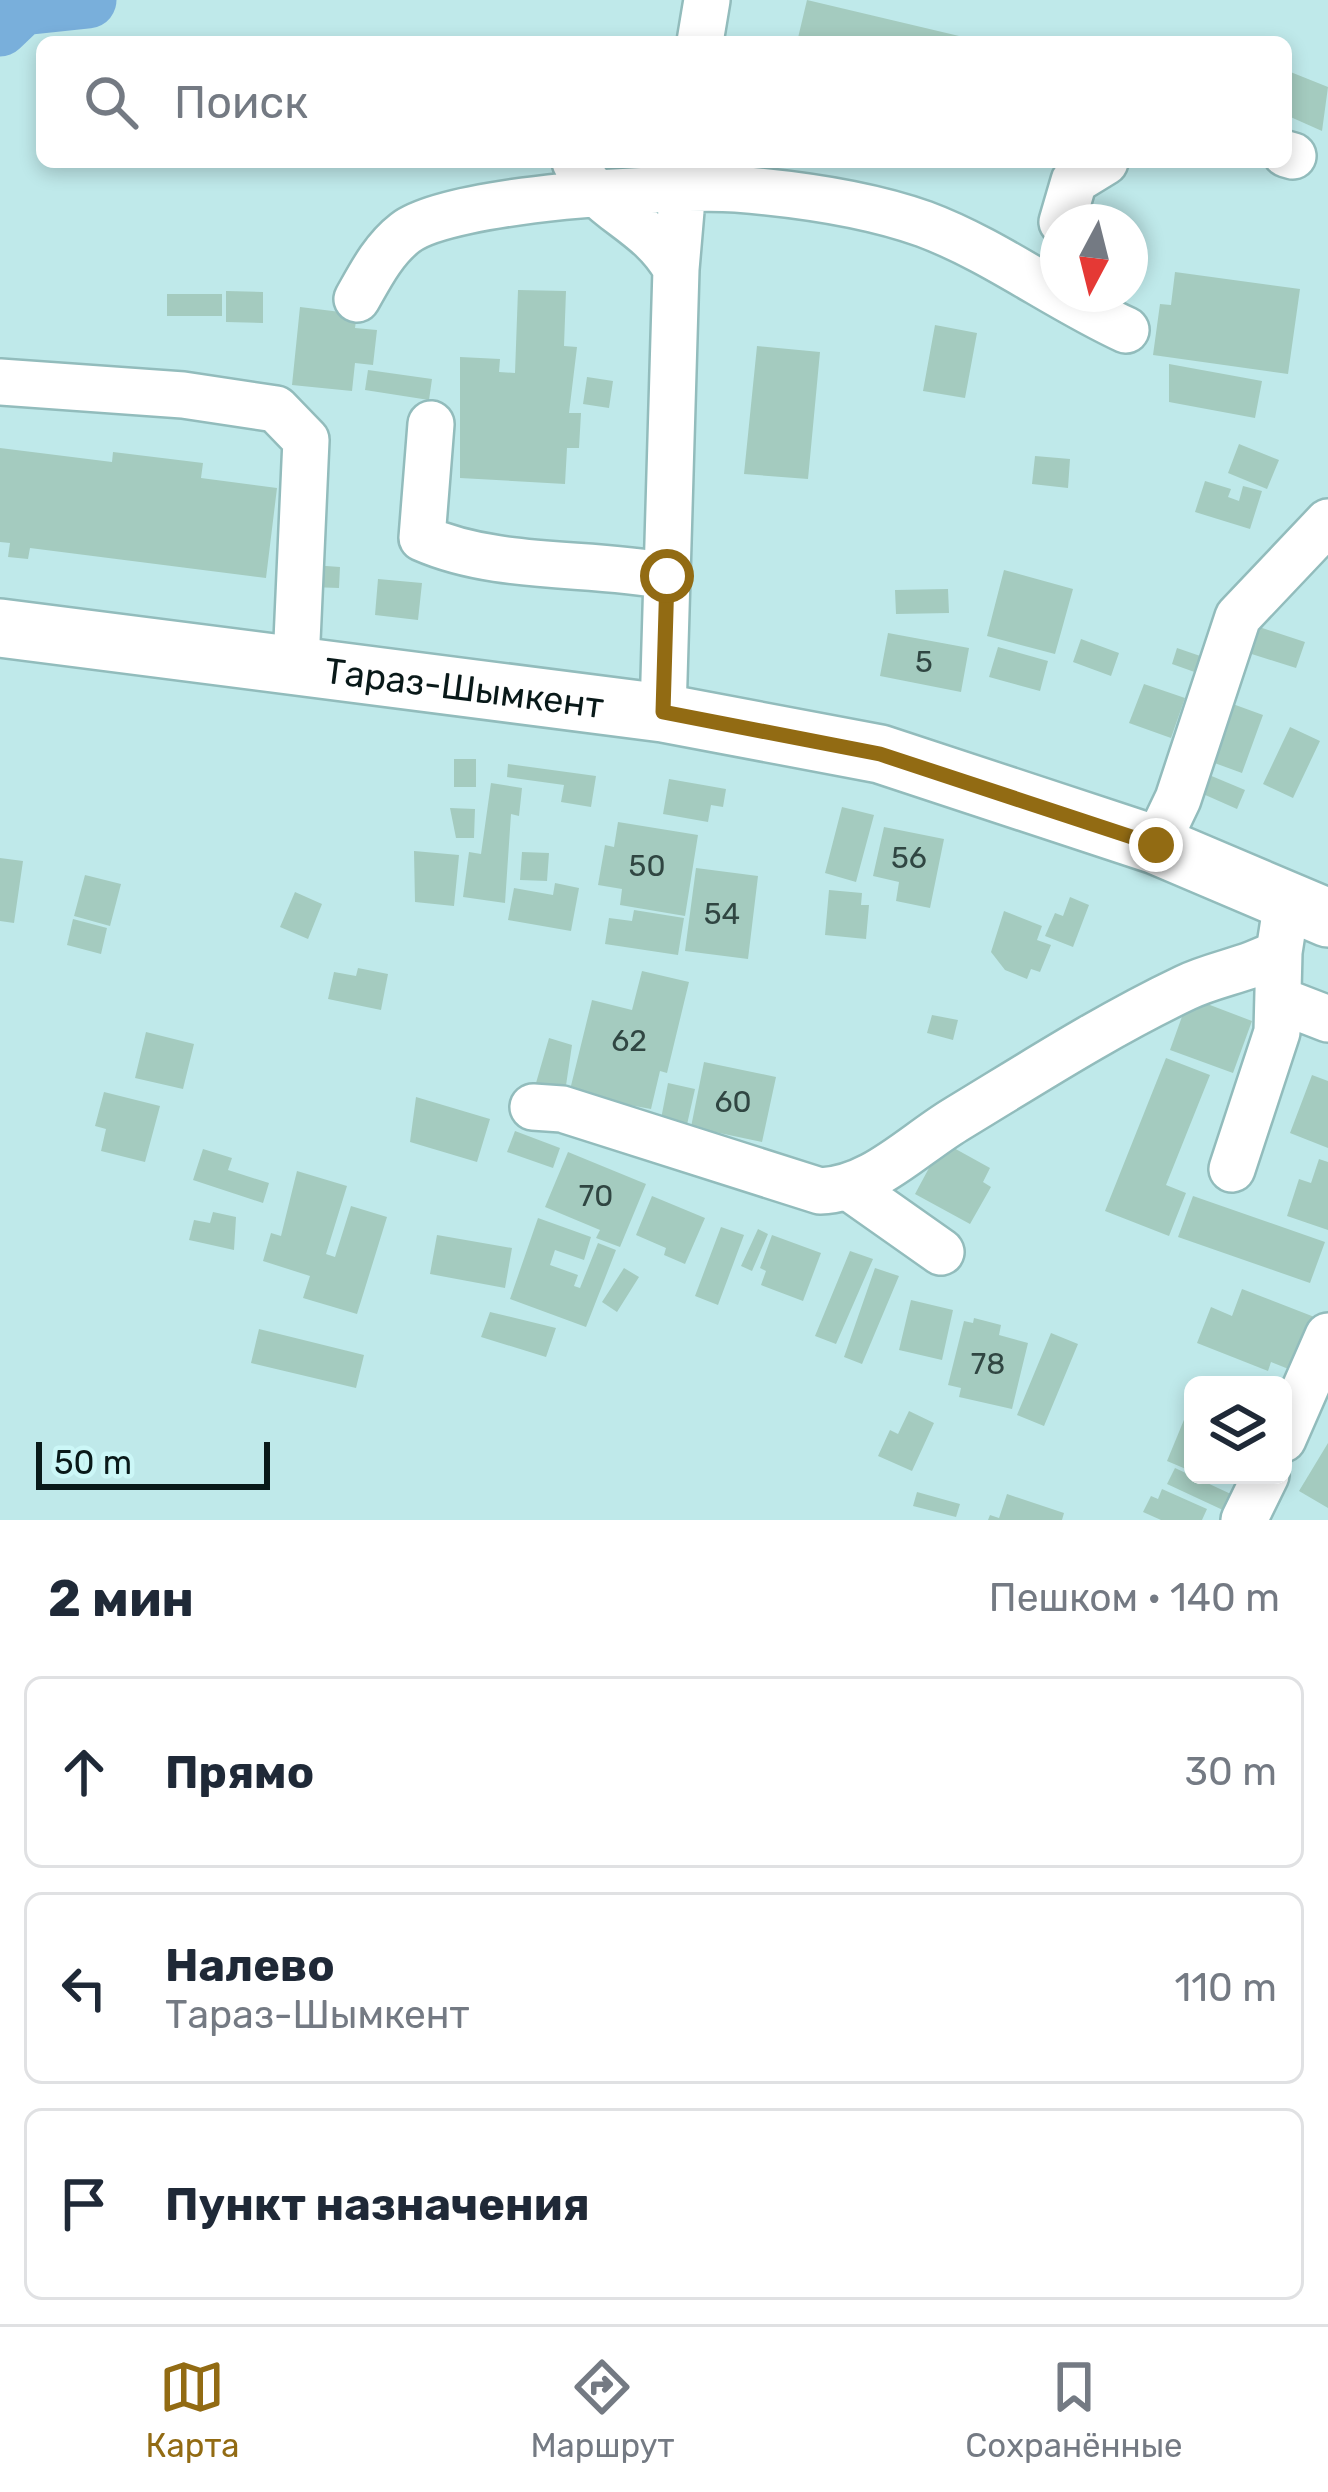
<!DOCTYPE html>
<html lang="ru">
<head>
<meta charset="utf-8">
<style>
	:root { --surface:#fff; --page:#f2f2f3; --text:#1f2937; --muted:#747a83; --line:#e0e1e3; --accent:#926b13 }
	body { margin:0; font-family:Rubik,sans-serif; background:var(--page); color:var(--text) }
	.controls { position:absolute; right:36px; bottom:36px; display:grid; overflow:hidden; border-radius:18px; box-shadow:0 6px 18px #0003 }
	.controls button { width:108px; height:108px; display:grid; place-items:center; padding:0; border:0; border-bottom:3px solid var(--line); background:var(--surface); color:var(--text); font:60px sans-serif }
	.compass { position:absolute; left:1040px; top:204px; width:108px; height:108px; border-radius:50%; background:var(--surface); box-shadow:0 6px 18px #0003; rotate:187deg }
	.scale { position:absolute; left:36px; bottom:30px; width:234px; box-sizing:border-box; padding-left:12px; border:6px solid #091919; border-top:0; font-size:33px; line-height:42px; white-space:nowrap; color:#091919; -webkit-text-stroke:9px #ccf7f7; paint-order:stroke }
	.stop { position:absolute; width:36px; height:36px; margin:-27px; border:9px solid #926b13; border-radius:50%; background:#fff }
	.stop.end { background:#926b13; border-color:#fff; box-shadow:0 3px 12px #0008 }
	.list { margin:0; padding:0; list-style:none }
	h2 { display:flex; justify-content:space-between; align-items:center; height:156px; margin:0; padding:0 48px; font-size:51px }
	h2 small { font-size:39px; font-weight:400; color:var(--muted) }
	.list li { display:grid; grid-template-columns:78px 1fr auto; gap:36px; align-items:center; box-sizing:border-box; height:192px; margin:0 24px 24px; padding:0 24px; border:3px solid var(--line); border-radius:18px }
	.list b { display:block; font-size:45px; white-space:nowrap }
	.list p { margin:0; font-size:39px; white-space:nowrap; color:var(--muted) }
	.list em { font-size:39px; font-style:normal; color:var(--muted) }
	.icon { flex:none; width:66px; height:66px; fill:none; stroke:currentColor; stroke-width:2; stroke-linecap:round; stroke-linejoin:round }
	.map { position:relative; flex:none; width:1328px; height:1520px; overflow:hidden }
	.search { position:absolute; background:var(--surface); box-shadow:0 6px 18px #0003; left:36px; right:36px; top:36px; height:132px; display:flex; align-items:center; gap:30px; box-sizing:border-box; padding:0 42px; border-radius:18px; color:var(--muted); font-size:45px }
	.sheet { height:804px; background:var(--surface) }
	nav { display:flex; justify-content:space-around; align-items:center; box-sizing:border-box; height:168px; border-top:3px solid var(--line); background:var(--surface); font-size:33px; color:var(--muted) }
	nav a { display:grid; justify-items:center; gap:6px }
	nav .on { color:var(--accent) }
	.map>svg:first-child { display:block }
	.lines { fill:none; stroke-linecap:round; stroke-linejoin:round }
	.river { stroke:#79afdb; stroke-width:57 }
	.building { fill:#a4cbbf }
	.minor-casing { stroke:#92bcbc; stroke-width:50 }
	.major-casing { stroke:#92bcbc; stroke-width:62 }
	.minor { stroke:#fff; stroke-width:45 }
	.major { stroke:#fff; stroke-width:57 }
	.route { stroke:#926b13; stroke-width:15 }
	.labels { text-anchor:middle; stroke-width:9; stroke-linejoin:round; paint-order:stroke }
	.number-label { font-size:30px; fill:#304642 }
	.street-label { font-size:36px; fill:#091919; stroke:#ccf7f7 }
</style>
</head>
<body>
<div class="map">
<svg width="1328" height="1520" viewBox="0 0 1328 1520">
	<rect width="100%" height="100%" fill="#bfe9ea"/>
	<g class="lines">
		<path class="river" d="M0,28L22,7L88,0"/>
	</g>
	<path class="building" d="M807,0L976,40V42H797Z
		M1288,71L1328,87L1322,131L1286,115Z
		M1175,272L1300,289L1288,374L1153,355L1160,304L1171,305Z
		M518,290L566,291L564,346L577,347L569,413H581L579,448H567L565,484L460,478V357L500,359L499,372L515,373Z
		M226,291L263,292V323L226,322Z
		M167,294H222V316H167Z
		M300,307L357,314L355,328L377,330L373,365L355,363L352,391L292,385Z
		M935,325L977,333L965,398L923,391Z
		M757,346L820,352L808,479L744,474Z
		M1169,364L1262,381L1255,418L1169,402Z
		M368,370L432,379L429,400L365,390Z
		M587,377L613,381L609,408L583,404Z
		M1239,444L1279,460L1267,489L1228,473Z
		M0,448L112,462L113,452L203,463L201,478L277,488L266,578L30,548L28,559L8,557L10,543L0,542Z
		M1035,456L1070,459L1068,488L1032,484Z
		M1205,481L1231,489L1228,497L1239,501L1243,486L1262,491L1250,529L1195,512Z
		M312,565L340,567L339,588L311,587Z
		M1004,570L1073,589L1055,654L987,636Z
		M378,579L422,583L418,620L375,615Z
		M948,589L949,613L896,614L895,590Z
		M1244,622L1305,642L1296,668L1236,649Z
		M888,633L969,648L961,692L880,676Z
		M1081,639L1119,653L1111,676L1073,662Z
		M998,647L1048,661L1040,691L989,677Z
		M1177,648L1209,659L1203,675L1172,664Z
		M1144,684L1185,698L1171,738L1129,723Z
		M1230,703L1263,715L1242,773L1209,761Z
		M1290,727L1320,741L1293,798L1263,784Z
		M454,759H476V787H454Z
		M508,764L596,776L591,807L561,802L564,785L507,777Z
		M1202,772L1245,790L1237,809L1194,790Z
		M669,779L726,789L723,807L711,805L708,822L663,814Z
		M491,783L522,788L519,816L511,814L505,903L463,897L469,852L481,854Z
		M842,807L874,815L856,882L825,873Z
		M450,808L475,809L474,838H456Z
		M618,822L698,835L685,916L620,905L622,889L598,885L605,845L614,847Z
		M884,827L944,839L930,908L896,901L899,882L873,876Z
		M414,851L459,855L454,906L415,902Z
		M522,852L549,853L547,881L520,880Z
		M0,858L23,861L14,923L0,921Z
		M696,868L758,876L748,959L685,951Z
		M85,875L121,884L110,926L74,916Z
		M555,883L579,888L571,931L508,920L514,888L553,895Z
		M829,890L862,893L861,905H869L866,939L825,935Z
		M295,892L322,904L308,939L280,927Z
		M1070,897L1089,905L1073,947L1045,936L1055,913L1063,916Z
		M634,910L684,918L678,955L605,944L609,918L632,921Z
		M1004,911L1042,926L1037,940L1051,945L1040,972L1031,969L1027,979L1005,970L991,952Z
		M73,919L107,928L101,954L67,945Z
		M358,968L388,974L381,1010L328,999L334,972L356,976Z
		M642,971L689,982L667,1073L660,1071L651,1109L569,1094L592,1000L632,1010Z
		M1189,997L1252,1021L1233,1073L1170,1050Z
		M932,1015L958,1020L953,1040L927,1033Z
		M146,1032L194,1044L183,1089L135,1078Z
		M549,1038L572,1045L565,1092L536,1083Z
		M1166,1058L1210,1075L1166,1185L1186,1193L1169,1236L1105,1211Z
		M704,1062L776,1077L762,1142L691,1127Z
		M1312,1075L1328,1081V1148L1290,1133Z
		M668,1083L695,1089L686,1129L660,1124Z
		M104,1092L160,1106L145,1162L101,1151L106,1129L95,1126Z
		M416,1097L490,1119L477,1162L410,1142Z
		M515,1131L560,1148L553,1168L507,1152Z
		M943,1142L990,1168L983,1182L991,1187L970,1224L915,1194Z
		M203,1149L232,1158L228,1170L269,1183L263,1203L193,1180Z
		M568,1152L646,1184L620,1247L596,1238L600,1230L545,1207Z
		M1319,1159L1328,1162V1230L1287,1216L1299,1179L1311,1183Z
		M297,1171L347,1186L326,1254L335,1257L351,1206L387,1217L357,1314L303,1298L310,1276L263,1261L271,1233L281,1236Z
		M652,1196L705,1218L685,1264L664,1255L666,1248L636,1235Z
		M1193,1196L1325,1242L1310,1283L1178,1237Z
		M213,1212L236,1217L234,1250L189,1240L194,1220L210,1223Z
		M538,1218L591,1237L584,1260L555,1250L550,1265L578,1275L574,1286L580,1288L598,1243L616,1250L586,1327L510,1299Z
		M721,1227L744,1235L718,1305L695,1296Z
		M758,1229L768,1234L752,1271L741,1266Z
		M437,1235L512,1248L505,1288L430,1274Z
		M772,1235L821,1253L803,1301L761,1285L766,1271L760,1268Z
		M850,1251L873,1259L836,1344L815,1336Z
		M624,1268L639,1277L617,1312L602,1302Z
		M875,1268L899,1276L862,1364L844,1357Z
		M1242,1289L1317,1318L1296,1372L1271,1362L1268,1371L1197,1343L1211,1307L1232,1316Z
		M911,1300L953,1310L942,1360L899,1350Z
		M490,1312L556,1328L546,1357L481,1337Z
		M974,1318L1001,1325L999,1335L1028,1343L1012,1409L959,1397L961,1388L948,1385L964,1321L973,1323Z
		M259,1329L364,1355L356,1388L251,1363Z
		M1051,1333L1078,1344L1044,1426L1017,1415Z
		M1193,1398V1472L1167,1461Z
		M909,1411L934,1423L912,1471L878,1456L890,1430L898,1434Z
		M1328,1443V1508L1299,1491Z
		M1175,1468L1233,1495L1225,1511L1167,1484Z
		M1162,1489L1207,1509L1202,1520H1161L1143,1512L1151,1496L1158,1499Z
		M917,1492L960,1504L956,1517L913,1506Z
		M1007,1494L1064,1513L1062,1520H988L990,1515L999,1518Z"/>
	<g class="lines">
		<defs>
			<path id="minor" d="M700,42L707,0
				M1286,154L1293,156
				M575,162C596,211 647,218 676,269
				M1062,222L1074,181L1105,162
				M357,299C370,276 383,250 405,233C450,198 674,185 736,189C798,194 865,203 924,224C994,250 1058,299 1126,330
				M0,382L183,395L276,409L306,440L296,663
				M431,424L422,538C497,571 587,561 667,576
				M663,713L676,269L685,164
				M1156,845L1178,799L1238,617L1328,522
				M1279,1000L1328,1019
				M533,1107L562,1109L820,1191C872,1189 911,1147 955,1120C1031,1074 1105,1026 1185,988C1216,973 1249,970 1279,952L1287,901
				M1232,1169L1277,1032L1279,952
				M853,1190L941,1252
				M1283,1439L1328,1336
				M1244,1520L1266,1475"/>
			<g id="major">
				<path id="s1" d="M0,628L663,713L880,754L1156,845L1328,918"/>
			</g>
		</defs>
		<use href="#minor" class="minor-casing"/>
		<use href="#major" class="major-casing"/>
		<use href="#minor" class="minor"/>
		<use href="#major" class="major"/>
	</g>
	<g class="lines">
		<path class="route" d="M667,576L663,712L880,754L1156,845"/>
	</g>
	<g class="labels">
		<g class="number-label">
			<text x="924" y="672">5</text>
			<text x="909" y="868">56</text>
			<text x="647" y="876">50</text>
			<text x="722" y="924">54</text>
			<text x="629" y="1051">62</text>
			<text x="733" y="1112">60</text>
			<text x="596" y="1206">70</text>
			<text x="988" y="1374">78</text>
		</g>
		<g class="street-label">
			<text dy="13" stroke="none"><textPath href="#s1" startOffset="468">Тараз-Шымкент</textPath></text>
		</g>
	</g>
</svg>
<div class="controls">
<button><svg class="icon" aria-label="layers" viewBox="0 0 24 24"><path d="M12 4l9 5-9 5-9-5zM3 14l9 5 9-5"/></svg></button>
</div>
<svg class="compass" viewBox="-18 -18 36 36"><path d="M0-13l5 13h-10z" fill="#e53935"/><path d="M0 13l5-13h-10z" fill="#747a83"/></svg>
<div class="scale">50 m</div>
<div class="stop" style="left:667px;top:576px"></div>
<div class="stop end" style="left:1156px;top:845px"></div>
<div class="search"><svg class="icon" aria-label="search" viewBox="0 0 24 24"><circle cx="10" cy="10" r="6"/><path d="M15 15l6 6"/></svg>Поиск</div>
</div>
<section class="sheet">
<h2>2 мин<small>Пешком · 140 m</small></h2>
<ul class="list">
<li><svg class="icon" aria-label="ahead" viewBox="0 0 24 24"><path d="M12 20V5M6 11l6-6 6 6"/></svg><div><b>Прямо</b></div><em>30 m</em></li>
<li><svg class="icon" aria-label="left" viewBox="0 0 24 24"><path d="M17 20v-9H6M10 6l-5 5 5 5"/></svg><div><b>Налево</b><p>Тараз-Шымкент</p></div><em>110 m</em></li>
<li><svg class="icon" aria-label="arrive" viewBox="0 0 24 24"><path d="M6 21V4h12l-3 4 3 4H6"/></svg><div><b>Пункт назначения</b></div></li>
</ul>
</section>
<nav>
<a class="on"><svg class="icon" aria-label="map" viewBox="0 0 24 24"><path d="M3 6l6-2 6 2 6-2v14l-6 2-6-2-6 2zM9 4v14M15 6v14"/></svg>Карта</a>
<a><svg class="icon" aria-label="directions" viewBox="0 0 24 24"><path d="M12 3l9 9-9 9-9-9zM9 14v-3h6M13 9l2 2-2 2"/></svg>Маршрут</a>
<a><svg class="icon" aria-label="saved" viewBox="0 0 24 24"><path d="M7 4h10v16l-5-4-5 4z"/></svg>Сохранённые</a>
</nav>
</body>
</html>
